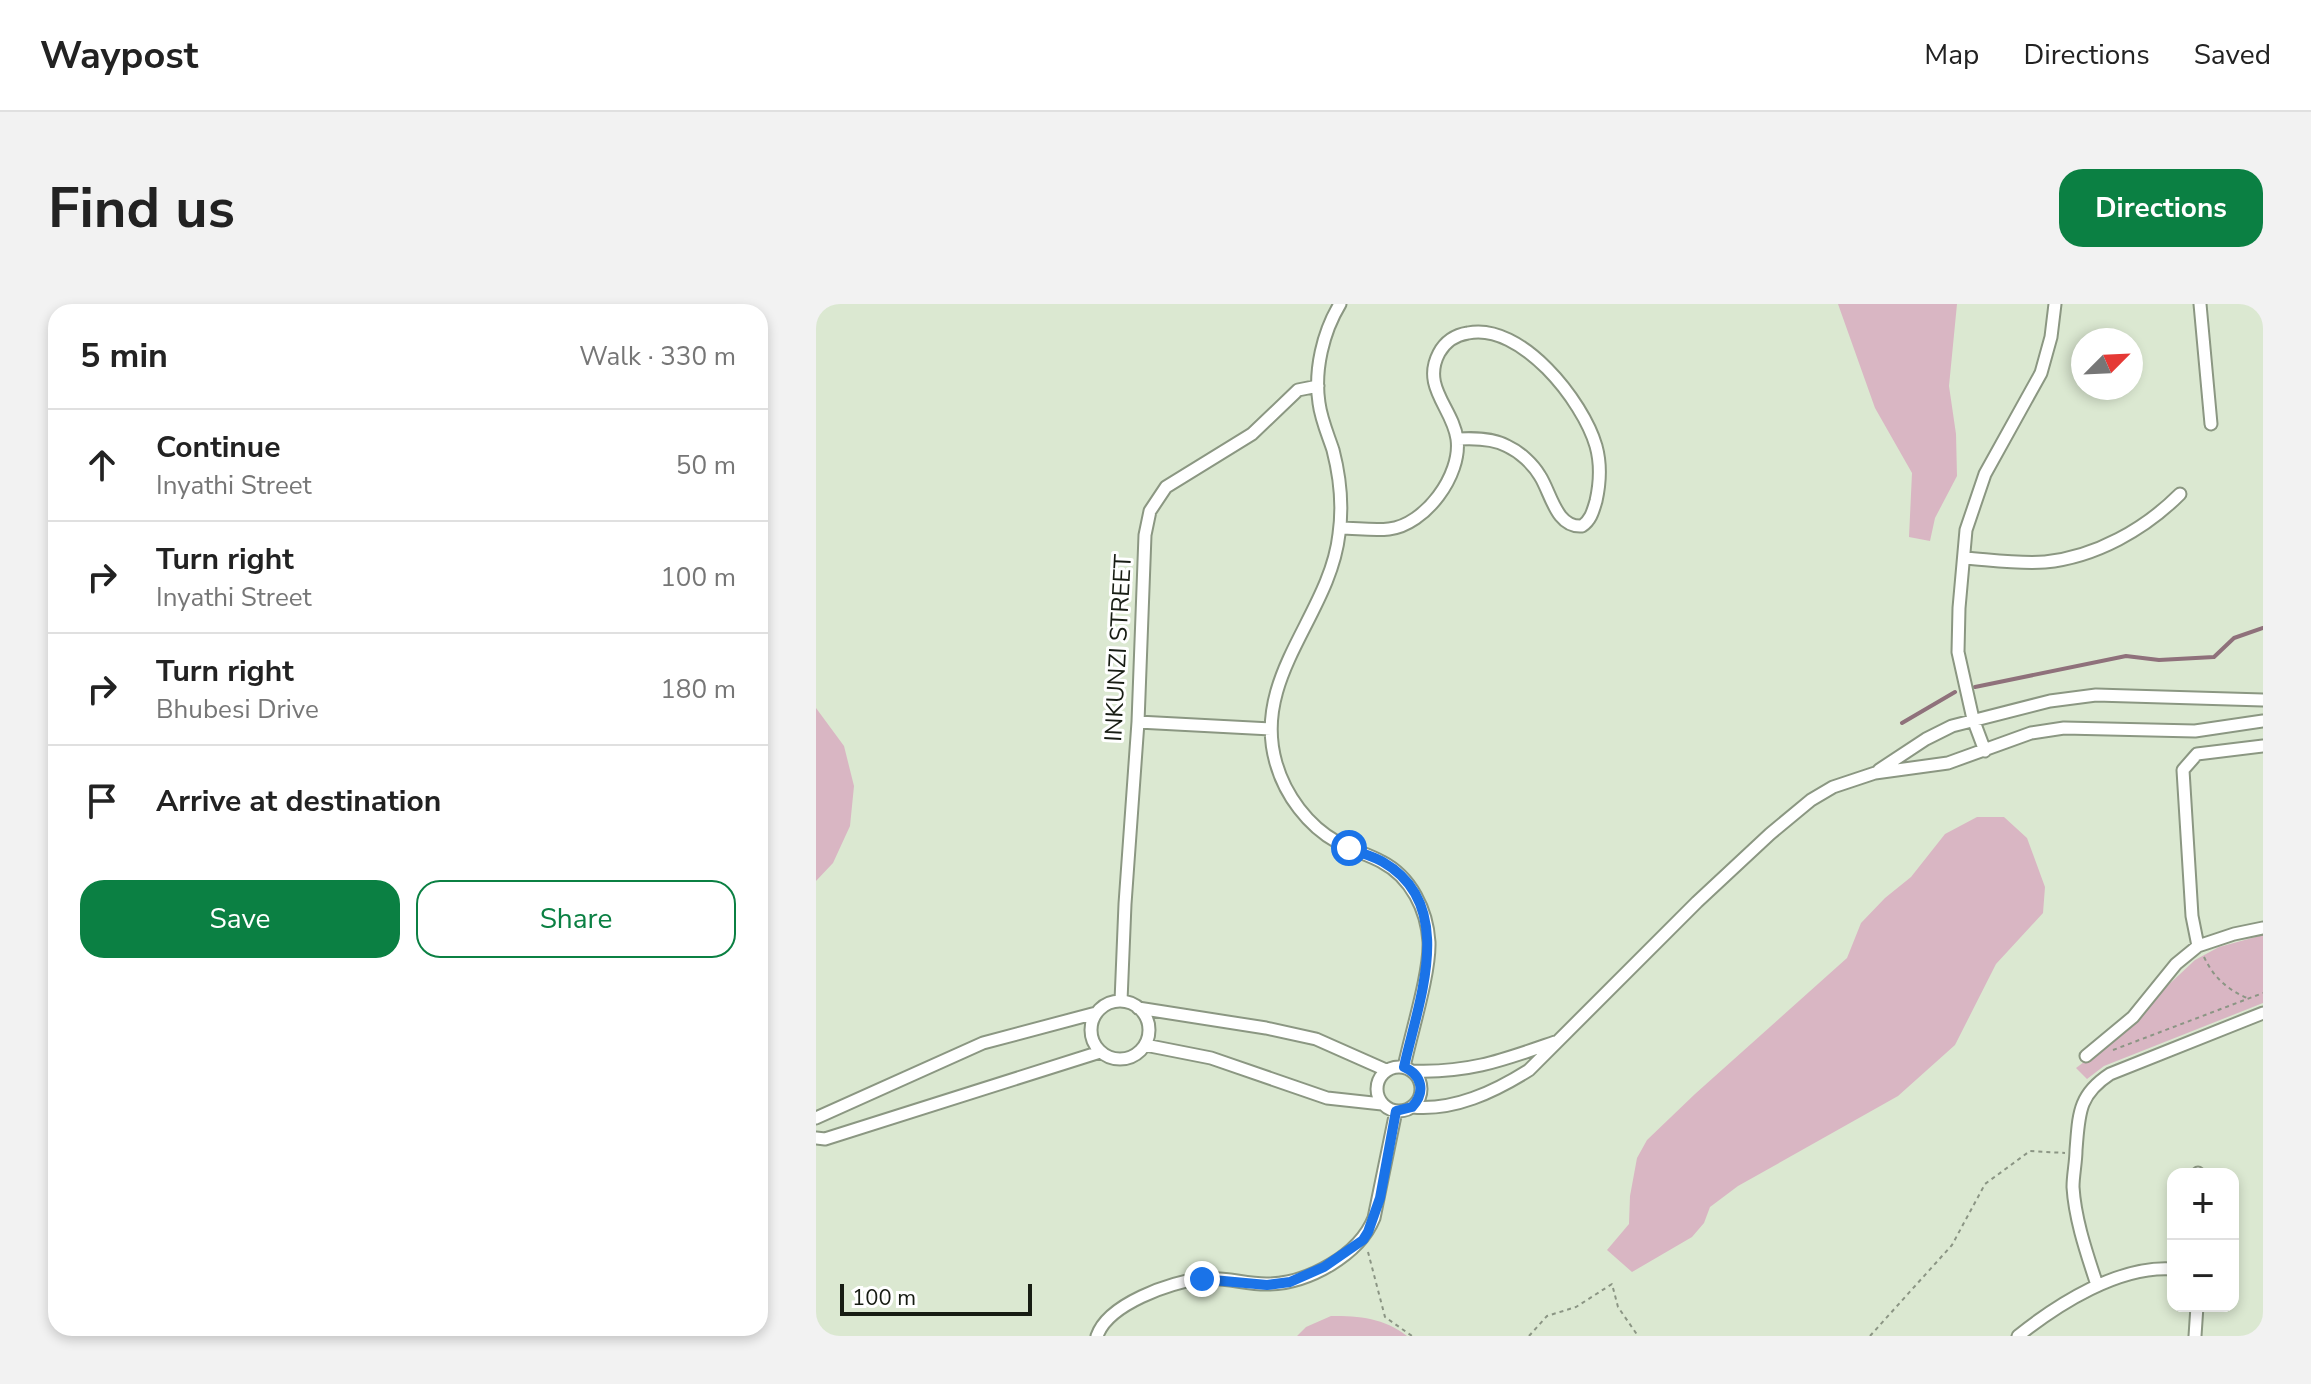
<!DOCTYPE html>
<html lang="en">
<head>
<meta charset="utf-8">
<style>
	:root { --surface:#fff; --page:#f2f2f2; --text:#222; --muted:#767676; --line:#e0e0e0; --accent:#0b8043 }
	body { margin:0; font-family:"Nunito Sans",sans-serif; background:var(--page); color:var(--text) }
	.controls { position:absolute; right:24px; bottom:24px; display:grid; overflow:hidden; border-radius:16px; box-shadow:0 4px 12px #0003 }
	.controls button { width:72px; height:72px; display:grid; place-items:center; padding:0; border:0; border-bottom:2px solid var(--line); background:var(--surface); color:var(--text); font:40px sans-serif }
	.compass { position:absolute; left:1255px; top:24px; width:72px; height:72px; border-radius:50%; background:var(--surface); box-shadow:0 4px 12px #0003; rotate:66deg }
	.scale { position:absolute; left:24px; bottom:20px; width:192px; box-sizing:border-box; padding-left:8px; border:4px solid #171c13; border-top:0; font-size:22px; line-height:28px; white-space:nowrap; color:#171c13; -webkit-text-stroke:6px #fff; paint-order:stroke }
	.stop { position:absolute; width:24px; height:24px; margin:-18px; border:6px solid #1a73e8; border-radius:50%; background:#fff }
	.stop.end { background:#1a73e8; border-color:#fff; box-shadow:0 2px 8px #0008 }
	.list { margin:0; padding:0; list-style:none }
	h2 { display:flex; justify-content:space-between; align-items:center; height:104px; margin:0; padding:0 32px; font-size:34px }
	h2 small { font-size:26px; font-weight:400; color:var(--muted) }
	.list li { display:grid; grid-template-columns:52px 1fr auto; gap:24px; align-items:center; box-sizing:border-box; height:112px; padding:0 32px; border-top:2px solid var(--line) }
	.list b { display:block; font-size:30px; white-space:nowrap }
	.list p { margin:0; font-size:26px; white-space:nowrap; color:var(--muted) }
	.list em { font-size:26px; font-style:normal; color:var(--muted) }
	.actions { display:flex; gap:16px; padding:24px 32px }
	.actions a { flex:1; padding:18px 0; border:2px solid var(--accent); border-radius:24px; text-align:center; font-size:28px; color:var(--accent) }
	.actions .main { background:var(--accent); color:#fff }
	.icon { flex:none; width:44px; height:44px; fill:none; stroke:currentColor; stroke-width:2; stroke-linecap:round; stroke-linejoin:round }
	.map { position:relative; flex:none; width:1447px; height:1032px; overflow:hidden; border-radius:24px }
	header { display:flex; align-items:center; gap:48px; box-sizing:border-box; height:112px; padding:0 40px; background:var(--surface); border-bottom:2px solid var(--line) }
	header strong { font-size:38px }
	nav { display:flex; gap:44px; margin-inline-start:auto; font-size:28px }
	.intro { display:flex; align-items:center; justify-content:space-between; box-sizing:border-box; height:192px; padding:0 48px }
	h1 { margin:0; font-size:56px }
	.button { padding:20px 36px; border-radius:24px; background:var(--accent); color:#fff; font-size:28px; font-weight:700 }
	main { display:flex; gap:48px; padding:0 48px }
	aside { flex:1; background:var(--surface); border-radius:24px; box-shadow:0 4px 12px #0003 }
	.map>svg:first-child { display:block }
	.green { fill:#d9b6c3 }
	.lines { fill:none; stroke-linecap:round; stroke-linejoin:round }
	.stream { stroke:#8f717b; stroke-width:4 }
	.street-casing { stroke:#8b9782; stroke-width:15 }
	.path { stroke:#8b9584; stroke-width:2; stroke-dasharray:4 4; stroke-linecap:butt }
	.street { stroke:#fff; stroke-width:11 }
	.route { stroke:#1a73e8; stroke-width:10 }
	.labels { text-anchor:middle; stroke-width:6; stroke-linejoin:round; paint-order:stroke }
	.street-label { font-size:24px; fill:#171c13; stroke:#fff }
</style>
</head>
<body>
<header>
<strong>Waypost</strong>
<nav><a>Map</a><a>Directions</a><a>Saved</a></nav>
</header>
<div class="intro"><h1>Find us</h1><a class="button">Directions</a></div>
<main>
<aside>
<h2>5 min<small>Walk · 330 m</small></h2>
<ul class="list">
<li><svg class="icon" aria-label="ahead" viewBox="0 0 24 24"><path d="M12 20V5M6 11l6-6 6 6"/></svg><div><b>Continue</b><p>Inyathi Street</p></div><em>50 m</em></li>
<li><svg class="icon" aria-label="right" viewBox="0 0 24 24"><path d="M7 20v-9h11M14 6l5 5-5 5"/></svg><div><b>Turn right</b><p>Inyathi Street</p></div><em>100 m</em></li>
<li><svg class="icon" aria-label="right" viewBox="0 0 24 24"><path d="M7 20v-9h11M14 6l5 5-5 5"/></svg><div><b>Turn right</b><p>Bhubesi Drive</p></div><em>180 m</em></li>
<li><svg class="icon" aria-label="arrive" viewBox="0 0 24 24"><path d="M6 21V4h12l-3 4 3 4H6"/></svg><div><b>Arrive at destination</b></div></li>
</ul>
<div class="actions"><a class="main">Save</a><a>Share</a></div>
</aside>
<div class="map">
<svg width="1447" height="1032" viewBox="0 0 1447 1032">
	<rect width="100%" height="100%" fill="#dbe8d1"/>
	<path class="green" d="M1022,0H1141L1133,82L1140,130L1141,172L1119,214L1114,237L1093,233L1096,169L1059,104Z
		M0,404L28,442L38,482L34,522L17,559L0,577Z
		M1161,513H1188L1211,534L1229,583L1227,609L1180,660L1139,741L1082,792L922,882L894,903L888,919L876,933L816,968L791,946L813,920L814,892L821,854L831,836L879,790L1031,654L1045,619L1069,594L1095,573L1129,530Z
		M1447,631V699L1288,762L1271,775L1260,764L1320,719L1347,686L1379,656L1403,643Z
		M515,1012C544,1012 568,1014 591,1032H481L490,1023Z"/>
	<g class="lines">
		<path class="stream" d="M1159,383L1310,352L1343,356L1398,353L1418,334L1447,324
			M1086,419L1139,388"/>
		<defs>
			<path id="street" d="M524,0C507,28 498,66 503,99C505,115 512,131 517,146C524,173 527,202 523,230C514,311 435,373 460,459C469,491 492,522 521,538C535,546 552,550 566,558C595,573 611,606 613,638C614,670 595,729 588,763
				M1384,0L1395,120
				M524,224C540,224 557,227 573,225C609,221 646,171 641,135C637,104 605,83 623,49C629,38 639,31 652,29C705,18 767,97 780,142C785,160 784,179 780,197C777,207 775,216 766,222C740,224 735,189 724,172C717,160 704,148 691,142C677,134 658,134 641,135
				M1149,254C1176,256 1203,260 1229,258C1280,253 1329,225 1364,190
				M322,418L455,425
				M1169,447L1157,415L1142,348L1143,304L1150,226L1169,170L1225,69L1235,33L1239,0
				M1063,466L1110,435L1136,422L1234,397L1280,391L1447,396
				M1382,642L1376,612L1367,466L1381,450L1447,442
				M305,697L309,600L322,418L329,231L334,207L350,183L436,130L482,86L502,82
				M275 726a29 29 0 1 1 58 0a29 29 0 1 1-58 0Z
				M322,704L450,724L500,735L570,766
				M329,741L395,754L511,794L566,800
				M1270,752L1317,713L1360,660L1382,642L1418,630L1447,624
				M561 785a22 22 0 1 1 44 0a22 22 0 1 1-44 0Z
				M597,767C654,769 687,756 739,738
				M596,803C638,807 678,788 713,766L881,598L954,530L995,496L1017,483L1059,469L1132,459L1215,429L1248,424L1379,427L1447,417
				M0,814L167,739L280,709
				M0,834L9,835L284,748
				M1382,869V870
				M1281,981C1271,950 1259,916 1257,883C1257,871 1260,858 1260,846C1263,810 1262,791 1294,770L1447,709
				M281,1032C292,1000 354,978 386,975C408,972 431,981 453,980C493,979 543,951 558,914L580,807
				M1202,1032C1242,1000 1303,961 1357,965
				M1379,1032L1381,1002"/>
		</defs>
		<use href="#street" class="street-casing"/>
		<path class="path" d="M1388,653C1398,674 1411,685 1431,694
			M1297,746L1447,689
			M552,948L569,1013L596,1032
			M713,1032L731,1012L760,1003L796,980L802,1003L822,1032
			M1054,1032L1136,941L1169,880L1214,847L1249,849"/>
		<use href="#street" class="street"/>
	</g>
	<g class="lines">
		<path class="route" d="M386,975L451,981L474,978L508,963L547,936L552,928L564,894L580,807L596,803C610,788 606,771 588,763C602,698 642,601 567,558C557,552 544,549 533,544"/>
	</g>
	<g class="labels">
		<g class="street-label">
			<text transform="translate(302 344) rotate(-87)" y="8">INKUNZI STREET</text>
		</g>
	</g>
</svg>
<div class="controls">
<button>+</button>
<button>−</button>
</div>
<svg class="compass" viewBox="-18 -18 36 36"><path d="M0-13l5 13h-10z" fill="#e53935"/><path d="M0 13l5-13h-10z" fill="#767676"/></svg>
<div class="scale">100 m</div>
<div class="stop" style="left:533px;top:544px"></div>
<div class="stop end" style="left:386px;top:975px"></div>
</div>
</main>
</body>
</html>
